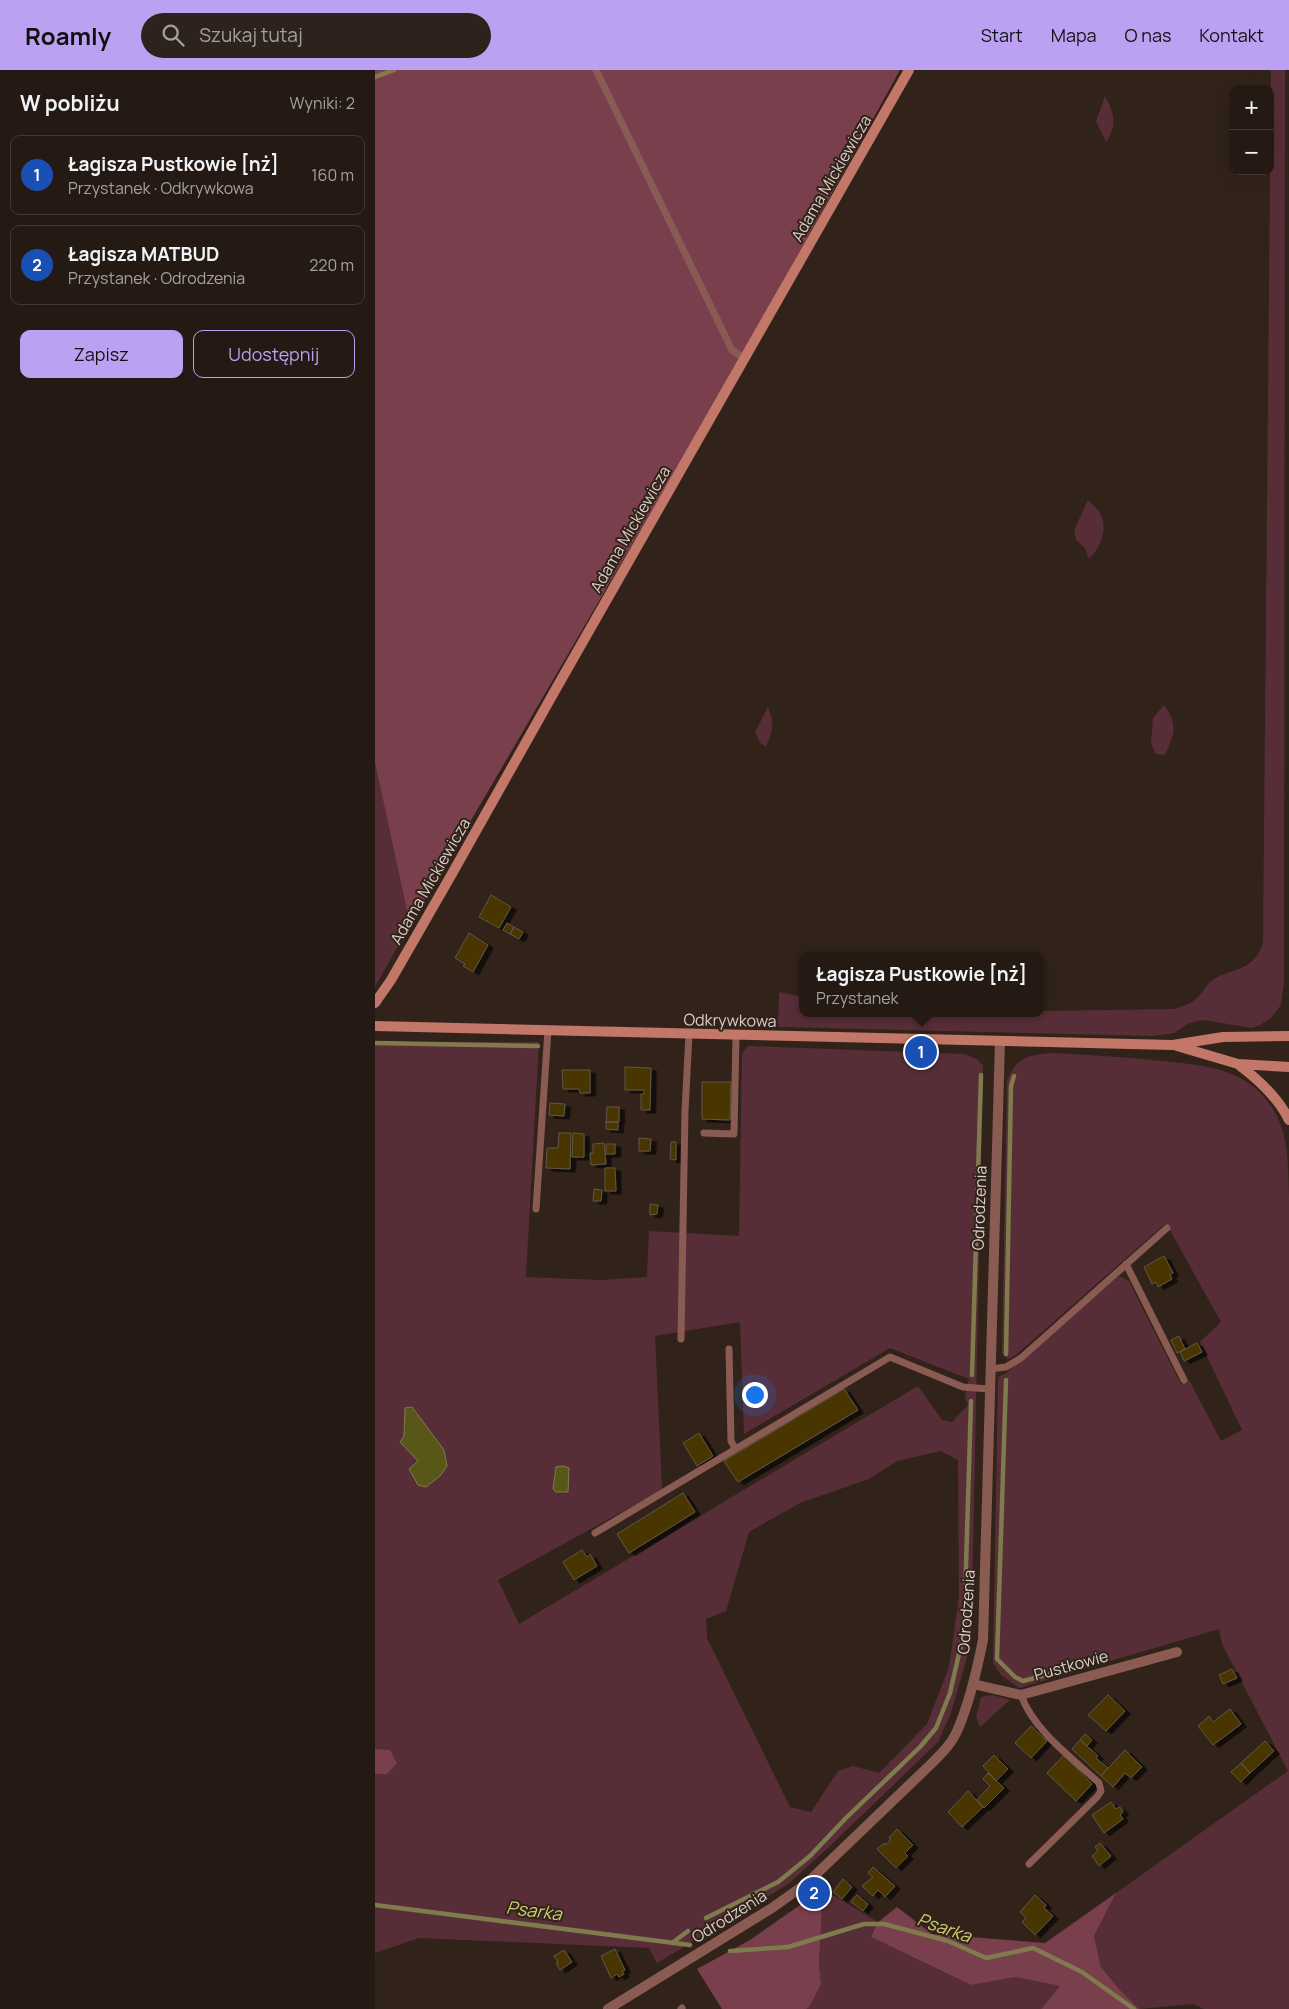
<!DOCTYPE html>
<html lang="pl">
<head>
<meta charset="utf-8">
<style>
	:root { --surface:#251a13; --page:#2d231c; --text:#f1f3f6; --muted:#a3a1a0; --line:#423833; --accent:#bca0f2 }
	body { margin:0; font-family:Manrope,sans-serif; background:var(--page); color:var(--text) }
	.controls { position:absolute; right:15px; top:15px; display:grid; overflow:hidden; border-radius:10px; box-shadow:0 5px 20px #0002 }
	.controls button { width:45px; height:45px; display:grid; place-items:center; padding:0; border:0; border-bottom:1px solid var(--line); background:var(--surface); color:var(--text); font:25px sans-serif }
	.you { position:absolute; left:379px; top:1324px; width:18px; height:18px; margin:-12px; border:4px solid #fff; border-radius:50%; background:#1a73e8; box-shadow:0 0 0 8px #1a73e833 }
	.badge { display:grid; place-items:center; width:32px; height:32px; border-radius:50%; background:var(--accent); color:#fff; font-size:16px; font-weight:700 }
	.pin { position:absolute; translate:-50% -50%; border:2px solid #fff; box-shadow:0 1px 5px #0006 }
	.popup { position:absolute; left:424px; top:882px; width:245px; height:65px; box-sizing:border-box; display:grid; place-content:center; border-radius:10px; background:var(--surface); filter:drop-shadow(0 1px 4px #0005); font-size:16px; white-space:nowrap; color:var(--muted) }
	.popup b { font-size:19px; color:var(--text) }
	.popup::after { content:''; position:absolute; left:50%; top:100%; margin-left:-10px; border:10px solid transparent; border-top-color:var(--surface) }
	.list { margin:0; padding:0; list-style:none }
	h2 { display:flex; justify-content:space-between; align-items:center; height:65px; margin:0; padding:0 20px; font-size:21px }
	h2 small { font-size:16px; font-weight:400; color:var(--muted) }
	.list li { display:grid; grid-template-columns:32px 1fr auto; gap:15px; align-items:center; box-sizing:border-box; height:80px; margin:0 10px 10px; padding:0 10px; border:1px solid var(--line); border-radius:10px }
	.list b { display:block; font-size:19px; white-space:nowrap }
	.list p { margin:0; font-size:16px; white-space:nowrap; color:var(--muted) }
	.list em { font-size:16px; font-style:normal; color:var(--muted) }
	.actions { display:flex; gap:10px; padding:15px 20px }
	.actions a { flex:1; padding:11px 0; border:1px solid var(--accent); border-radius:10px; text-align:center; font-size:18px; color:var(--accent) }
	.actions .main { background:var(--accent); color:#111 }
	.icon { flex:none; width:28px; height:28px; fill:none; stroke:currentColor; stroke-width:2; stroke-linecap:round; stroke-linejoin:round }
	.map { position:relative; flex:none; width:914px; height:1939px; overflow:hidden }
	header { display:flex; align-items:center; gap:30px; box-sizing:border-box; height:70px; padding:0 25px; background:var(--accent); color:#111 }
	header strong { font-size:24px }
	nav { display:flex; gap:28px; margin-inline-start:auto; font-size:18px }
	.search { width:350px; height:45px; background:var(--page); display:flex; align-items:center; gap:12px; box-sizing:border-box; padding:0 18px; border-radius:28px; color:var(--muted); font-size:19px }
	main { display:flex }
	aside { flex:1; background:var(--surface) }
	.map>svg:first-child { display:block }
	.green { fill:#572e37; fill-rule:evenodd }
	.forest { fill:#7a3f4d }
	.water { fill:#595718; stroke:#7f7b4d }
	.lines { fill:none; stroke-linecap:round; stroke-linejoin:round }
	.stream { stroke:#7f7b4d; stroke-width:4.5 }
	.building { fill:#493405; stroke:#605747; filter:url(#shadow) }
	.lane { stroke:#8a5b52; stroke-width:7 }
	.street { stroke:#8a5b52; stroke-width:10 }
	.secondary { stroke:#c27769; stroke-width:10 }
	.labels { text-anchor:middle; stroke-width:4; stroke-linejoin:round; paint-order:stroke }
	.street-label { font-size:16px; fill:#d9cfc9; stroke:#312319 }
	.water-label { font-size:18px; font-style:italic; fill:#ccca70; stroke:#312319 }
</style>
</head>
<body>
<header>
<strong>Roamly</strong>
<div class="search"><svg class="icon" aria-label="search" viewBox="0 0 24 24"><circle cx="10" cy="10" r="6"/><path d="M15 15l6 6"/></svg>Szukaj tutaj</div>
<nav><a>Start</a><a>Mapa</a><a>O nas</a><a>Kontakt</a></nav>
</header>
<main>
<aside>
<h2>W pobliżu<small>Wyniki: 2</small></h2>
<ul class="list">
<li><span class="badge" style="background:#1a4fb4">1</span><div><b>Łagisza Pustkowie [nż]</b><p>Przystanek · Odkrywkowa</p></div><em>160 m</em></li>
<li><span class="badge" style="background:#1a4fb4">2</span><div><b>Łagisza MATBUD</b><p>Przystanek · Odrodzenia</p></div><em>220 m</em></li>
</ul>
<div class="actions"><a class="main">Zapisz</a><a>Udostępnij</a></div>
</aside>
<div class="map">
<svg width="914" height="1939" viewBox="0 0 914 1939">
	<defs>
		<filter id="shadow"><feDropShadow dx="5.5" dy="3" stdDeviation="0" flood-color="#0009"/></filter>
	</defs>
	<rect width="100%" height="100%" fill="#312319"/>
	<path class="green" d="M896,0H910L909,913L906,935L895,949L883,956L877,958L829,950L814,953L799,963L779,966L403,957L404,922L427,927V943H665V941L799,939C808,936 816,934 823,927C829,921 832,912 841,908C862,897 879,900 888,873Z
		M730,26C739,43 743,55 731,72L721,51Z
		M713,430C717,434 724,440 726,445C733,461 725,478 714,489L710,478L701,470L699,460Z
		M789,635C804,656 799,664 790,685L781,684L776,674L778,648Z
		M393,637C400,655 398,660 391,677L385,673L380,662Z
		M0,693L35,855L0,917Z
		M0,972H164L151,1207L226,1210L272,1207L274,1161L364,1166L367,984L373,976L590,984L603,990L608,996L596,1573L576,1643L563,1672L455,1776L412,1815L282,1893L274,1878L44,1868L0,1883V1704H12L15,1680L0,1679ZM365,1252L369,1364L515,1278L594,1309L590,1326L593,1335L577,1352L567,1350L543,1316L144,1554L123,1510L287,1420L280,1266ZM566,1381L583,1390L584,1527L574,1597L552,1654L504,1703L478,1696L463,1701L436,1742L415,1737L332,1568L331,1549L351,1541L374,1462L425,1433L494,1409L522,1391Z
		M676,983C713,985 750,987 787,991C815,994 848,996 872,1012C886,1021 899,1037 905,1053C914,1075 913,1101 914,1125V1939H829L818,1934L764,1939L744,1919L726,1897L719,1866L741,1823L913,1701L847,1574L844,1559L644,1618L626,1605L618,1593L623,1307L631,1303L744,1206L754,1211L806,1314L814,1310L846,1371L867,1360L825,1272L846,1252L791,1153L641,1285L633,1289L627,1284L632,1010C643,986 652,986 676,983Z
		M618,1625L635,1630L605,1657L601,1647L606,1627Z
		M448,1819L503,1852L496,1867L596,1915L640,1907L685,1916L666,1939H426L446,1914L444,1894Z"/>
	<path class="forest" d="M0,0H525L364,291L35,855L0,693Z
		M0,1679L15,1680L22,1693L12,1704H0Z
		M448,1819L444,1894L446,1914L434,1937L431,1939H347L322,1899L375,1870Z
		M741,1823L719,1866L726,1897L744,1919L764,1939H666L685,1916L640,1907L596,1915L496,1867L503,1852L522,1837L557,1864L670,1873Z"/>
	<path class="water" d="M37,1337L69,1380L72,1396L65,1406L51,1417L43,1415L34,1399L43,1391L25,1372L29,1366L30,1338Z
		M188,1396L194,1398L193,1422H181L178,1419L181,1397Z"/>
	<g class="lines">
		<path class="stream" d="M0,7L19,0
			M0,973L163,976
			M631,1284L636,1016L639,1006
			M597,1305L606,1005
			M631,1310L622,1589L640,1607L648,1611L689,1600
			M0,1835L315,1875
			M331,1848L403,1812L435,1786L471,1748L545,1677L561,1658L575,1623L589,1562L596,1331
			M297,1873L313,1861
			M355,1881L413,1877L489,1854H509L573,1871L611,1888L658,1878L707,1902L759,1939"/>
	</g>
	<path class="building" d="M116,825L136,837L124,858L104,847Z
		M132,853L139,857L135,864L128,860Z
		M139,857L148,862L144,869L135,864Z
		M94,863L113,875L98,902L88,896L90,894L80,888Z
		M250,997L276,998L275,1040H266V1024H269V1020H250Z
		M187,1000H215V1023H205L204,1019H188Z
		M327,1012H356L355,1050L327,1049Z
		M175,1033L190,1034L189,1046L174,1045Z
		M232,1037H244V1052H231Z
		M231,1052H243V1060L231,1059Z
		M184,1063H196L195,1099L171,1098L172,1078H183Z
		M198,1063L209,1064V1087H197Z
		M264,1068L276,1069L275,1081H264Z
		M296,1072H301V1090L295,1089Z
		M229,1073L231,1094L216,1095L215,1083H218V1074Z
		M231,1074H240V1084H231Z
		M230,1098H240L241,1121H230Z
		M219,1119L227,1120L226,1131H218Z
		M275,1134L283,1135L282,1144L275,1145Z
		M789,1186L798,1203L795,1205L797,1209L783,1217L781,1212L777,1214L769,1197Z
		M804,1266L810,1279L802,1283L796,1270Z
		M822,1273L827,1282L809,1291L805,1282Z
		M469,1319L483,1340L363,1412L349,1391Z
		M324,1363L338,1386L322,1396L308,1373Z
		M308,1423L320,1442L254,1483L242,1464Z
		M207,1480L212,1487L215,1484L222,1496L199,1510L188,1492Z
		M857,1599L862,1608L848,1614L844,1605Z
		M733,1625L750,1641L731,1661L713,1645Z
		M855,1639L866,1654L838,1675L823,1656L834,1646L838,1652Z
		M656,1656L672,1671L656,1688L640,1673Z
		M710,1664L717,1670L712,1676L705,1670Z
		M705,1670L723,1686L721,1688L733,1698L726,1706L697,1679Z
		M890,1671L899,1681L875,1703L866,1693Z
		M750,1680L767,1697L756,1708L750,1703L738,1717L726,1706Z
		M619,1685L633,1699L621,1711L608,1696Z
		M689,1685L717,1714L701,1731L672,1703Z
		M866,1693L875,1703L866,1712L856,1702Z
		M613,1703L629,1718L609,1738L602,1730L615,1716L608,1709Z
		M593,1721L608,1737L587,1757L573,1742Z
		M736,1732L741,1739L745,1737L748,1742L745,1745L748,1749L729,1763L717,1745Z
		M522,1759L538,1775L530,1783L533,1786L521,1798L502,1779L509,1773L510,1775L516,1770L514,1768Z
		M725,1773L736,1786L724,1796L717,1786L723,1781L720,1777Z
		M498,1797L520,1816L510,1827L503,1820L498,1826L487,1816L498,1807L493,1803Z
		M468,1809L477,1817L467,1829L458,1822Z
		M482,1825L493,1834L488,1841L476,1832Z
		M660,1825L671,1835L669,1838L678,1846L660,1865L647,1852L651,1848L645,1842Z
		M240,1879L250,1900L247,1901L249,1904L244,1907L242,1904L236,1908L226,1886Z
		M189,1880L197,1892L185,1900L181,1893L183,1892L179,1886Z"/>
	<g class="lines">
		<path class="lane" d="M221,0L357,280L370,289
			M329,1063L359,1064L361,965
			M161,1139L173,960
			M751,1194L809,1310
			M306,1269L310,1041L314,964
			M354,1279L356,1371L360,1378
			M615,1299L631,1297L646,1288L792,1158
			M220,1463L515,1287L588,1317L614,1319
			M646,1625C659,1661 696,1687 724,1713L726,1721L722,1727L654,1794
			M306,1939L307,1938"/>
		<path class="street" d="M598,1614L646,1625L802,1582
			M233,1939L397,1838L432,1813L554,1696C565,1685 577,1674 583,1659C595,1631 602,1600 608,1570L625,971"/>
		<path class="secondary" d="M0,933L16,910L78,802L182,617L534,0
			M0,956L798,975L848,967L914,966
			M802,976L863,994L914,997
			M864,995C884,1010 903,1027 914,1050"/>
	</g>
	<g class="labels">
		<g class="street-label">
			<text transform="translate(456 108) rotate(-60)" y="6">Adama Mickiewicza</text>
			<text transform="translate(255 459) rotate(-60)" y="6">Adama Mickiewicza</text>
			<text transform="translate(55 811) rotate(-60)" y="6">Adama Mickiewicza</text>
			<text transform="translate(355 950) rotate(1)" y="6">Odkrywkowa</text>
			<text transform="translate(604 1138) rotate(-88)" y="6">Odrodzenia</text>
			<text transform="translate(591 1542) rotate(-86)" y="6">Odrodzenia</text>
			<text transform="translate(696 1595) rotate(-15)" y="6">Pustkowie</text>
			<text transform="translate(354 1846) rotate(-32)" y="6">Odrodzenia</text>
		</g>
		<g class="water-label">
			<text transform="translate(159 1841) rotate(7)" y="6">Psarka</text>
			<text transform="translate(569 1858) rotate(19)" y="6">Psarka</text>
		</g>
	</g>
</svg>
<div class="controls">
<button>+</button>
<button>−</button>
</div>
<div class="you"></div>
<div class="pin badge" style="left:546px;top:982px;background:#1a4fb4">1</div>
<div class="popup"><b>Łagisza Pustkowie [nż]</b>Przystanek</div>
<div class="pin badge" style="left:439px;top:1823px;background:#1a4fb4">2</div>
</div>
</main>
</body>
</html>
